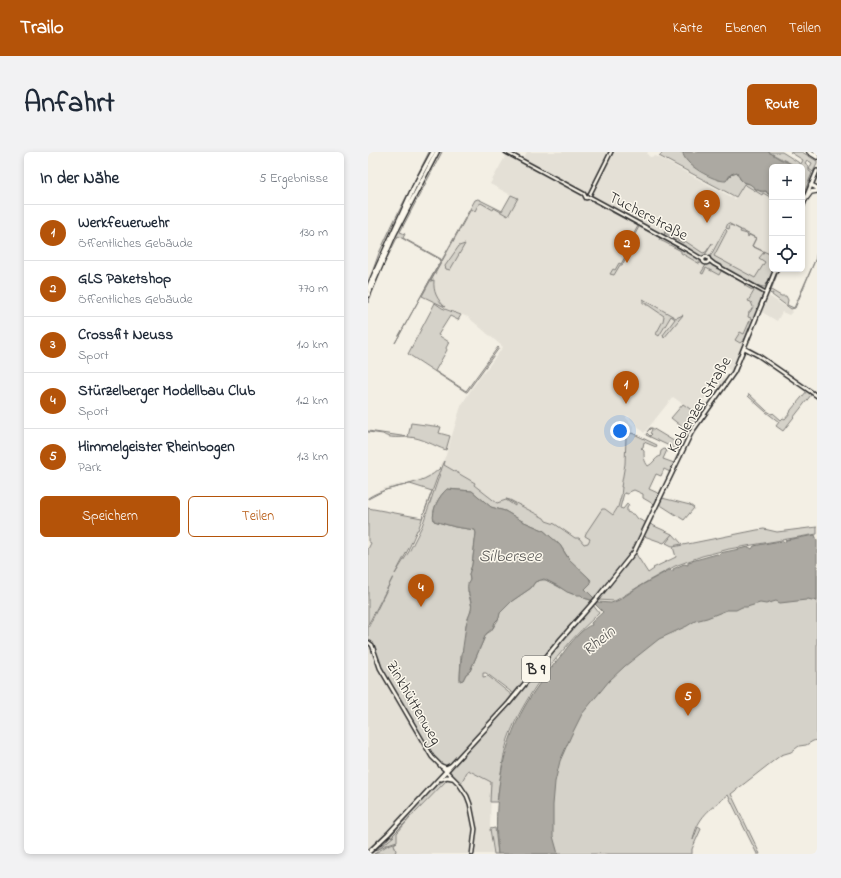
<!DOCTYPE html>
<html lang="de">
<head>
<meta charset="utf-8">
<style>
	:root { --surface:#fff; --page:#f2f2f3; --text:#1f2937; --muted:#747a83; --line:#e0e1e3; --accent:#b45309 }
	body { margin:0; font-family:"Indie Flower",sans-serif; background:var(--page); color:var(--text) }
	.controls { position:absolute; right:12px; top:12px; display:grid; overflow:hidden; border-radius:6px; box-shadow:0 2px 6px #0003 }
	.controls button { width:36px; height:36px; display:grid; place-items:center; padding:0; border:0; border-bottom:1px solid var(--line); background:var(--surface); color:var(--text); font:20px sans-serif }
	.you { position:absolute; left:252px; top:279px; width:14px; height:14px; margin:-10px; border:3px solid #fff; border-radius:50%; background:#1a73e8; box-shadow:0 0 0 6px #1a73e833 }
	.badge { display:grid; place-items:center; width:26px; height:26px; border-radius:50%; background:var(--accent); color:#fff; font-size:13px; font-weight:700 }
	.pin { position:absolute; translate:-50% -33px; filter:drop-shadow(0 1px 2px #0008) }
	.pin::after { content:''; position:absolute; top:21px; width:14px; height:12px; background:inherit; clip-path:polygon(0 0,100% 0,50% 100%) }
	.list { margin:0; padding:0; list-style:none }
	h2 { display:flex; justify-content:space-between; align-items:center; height:52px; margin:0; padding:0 16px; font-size:17px }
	h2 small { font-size:13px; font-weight:400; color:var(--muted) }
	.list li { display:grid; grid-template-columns:26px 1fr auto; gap:12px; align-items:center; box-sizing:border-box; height:56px; padding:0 16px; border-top:1px solid var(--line) }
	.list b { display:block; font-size:15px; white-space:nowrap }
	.list p { margin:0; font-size:13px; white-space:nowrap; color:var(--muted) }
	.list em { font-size:13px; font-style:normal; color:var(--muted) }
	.actions { display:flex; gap:8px; padding:12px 16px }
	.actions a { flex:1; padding:9px 0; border:1px solid var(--accent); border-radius:6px; text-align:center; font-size:14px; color:var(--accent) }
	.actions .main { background:var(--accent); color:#fff }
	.icon { flex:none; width:22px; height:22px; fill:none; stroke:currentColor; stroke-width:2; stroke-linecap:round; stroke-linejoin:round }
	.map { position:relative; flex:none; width:449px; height:702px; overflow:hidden; border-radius:6px }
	header { display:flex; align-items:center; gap:24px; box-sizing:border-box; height:56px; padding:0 20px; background:var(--accent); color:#fff }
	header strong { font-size:19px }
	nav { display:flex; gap:22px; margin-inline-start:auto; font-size:14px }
	.intro { display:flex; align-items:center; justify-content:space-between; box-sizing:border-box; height:96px; padding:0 24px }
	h1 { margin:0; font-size:28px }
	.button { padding:10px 18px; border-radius:6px; background:var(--accent); color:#fff; font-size:14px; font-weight:700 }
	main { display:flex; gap:24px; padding:0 24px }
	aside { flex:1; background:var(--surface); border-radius:6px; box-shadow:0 2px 6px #0003 }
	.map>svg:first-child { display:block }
	.built { fill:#e4e0d6 }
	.green { fill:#d5d2c9; stroke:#807e7a }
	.water { fill:#aca9a2; stroke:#787772 }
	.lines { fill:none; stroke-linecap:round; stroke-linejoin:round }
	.secondary-casing { stroke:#2b2b2b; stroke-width:5.5 }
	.primary-casing { stroke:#2b2b2b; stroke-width:6 }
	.highway-casing { stroke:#2b2b2b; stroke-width:6 }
	.secondary { stroke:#fbf7ec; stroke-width:2.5 }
	.primary { stroke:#fbf7ec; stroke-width:3 }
	.highway { stroke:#fbf7ec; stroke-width:3.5 }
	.labels { text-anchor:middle; stroke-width:3; stroke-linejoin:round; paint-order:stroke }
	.shield { fill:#fbf7ec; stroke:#696865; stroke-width:1 }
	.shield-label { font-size:15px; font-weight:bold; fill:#2b2b2b }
	.street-label { font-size:16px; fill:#2b2b2b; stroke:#fbf7ec }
	.water-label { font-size:17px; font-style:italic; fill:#585755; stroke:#fbf7ec }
</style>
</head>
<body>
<header>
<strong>Trailo</strong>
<nav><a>Karte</a><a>Ebenen</a><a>Teilen</a></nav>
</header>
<div class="intro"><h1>Anfahrt</h1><a class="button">Route</a></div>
<main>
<aside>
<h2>In der Nähe<small>5 Ergebnisse</small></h2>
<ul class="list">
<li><span class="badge">1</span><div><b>Werkfeuerwehr</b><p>Öffentliches Gebäude</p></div><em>130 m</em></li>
<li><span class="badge">2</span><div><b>GLS Paketshop</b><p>Öffentliches Gebäude</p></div><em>770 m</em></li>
<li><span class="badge">3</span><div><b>Crossfit Neuss</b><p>Sport</p></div><em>1.0 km</em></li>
<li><span class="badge">4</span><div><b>Stürzelberger Modellbau Club</b><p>Sport</p></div><em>1.2 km</em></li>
<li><span class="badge">5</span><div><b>Himmelgeister Rheinbogen</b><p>Park</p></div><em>1.3 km</em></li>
</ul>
<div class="actions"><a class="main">Speichern</a><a>Teilen</a></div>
</aside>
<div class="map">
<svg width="449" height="702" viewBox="0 0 449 702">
	<rect width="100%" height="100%" fill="#f3efe4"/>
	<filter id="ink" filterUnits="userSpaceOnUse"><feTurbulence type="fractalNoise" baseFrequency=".025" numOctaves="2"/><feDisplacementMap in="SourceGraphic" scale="8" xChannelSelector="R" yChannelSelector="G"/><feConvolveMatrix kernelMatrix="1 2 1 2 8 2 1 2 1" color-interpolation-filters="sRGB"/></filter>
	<g filter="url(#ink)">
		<path class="built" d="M159,0H280L279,2L282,5L288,4L367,47L375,32L394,43L395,41L404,46L405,117L394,140L425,159L421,163L414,160L409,169L389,157L364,220L350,209L343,217L358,228L345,246L339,243L335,249L340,252L332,264L305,245L276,281L260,264H258V266L266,275L264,281L258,286L257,312L250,355L237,373L218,409L129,351L106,333L107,331L76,313V311L67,321L58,326L18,337L0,346L3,343L17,336L56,326L65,321L72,315L78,303L93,254L104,236L135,195L100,165L73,155L55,144L108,48H110L133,60L143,43L122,32L138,3L153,10Z
			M0,493L4,499L11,518L30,552L62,605L73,620L12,689L0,699Z
			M100,618L123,630L122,681L125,702H3L18,689L37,668L46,662L80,627L91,635Z"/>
		<path class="green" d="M61,0H63L26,72L0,132L11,101L26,69Z
			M72,0H74L32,80L37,82L35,86L73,107V108L27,191L73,108L30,84L16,112L0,151V147L29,81Z
			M294,0H315L321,11L351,28L362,24L365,21L369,20L372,27L376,31L383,32L387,37L394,40L398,39L400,42L402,41L404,42V46L395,41L394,43L376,32L368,45L291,4L293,3Z
			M400,0H414L433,12L435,8L422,0H434L449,9V12L445,20L441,17L444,11L439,8L437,11L441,14V19L444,21L434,46V32L436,23L434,19V15H427L424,12Z
			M143,43L150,46L140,64L126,56L125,58L113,51L110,53L107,59L103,57L63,129L66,128C65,140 69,147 77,155L54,144L107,48L110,47L134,59Z
			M225,50L236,55L237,54L332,107V112L313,101V99L296,90L291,88L292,86L272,75V73L260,95L263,97L254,113H252L246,123L242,122L245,117L247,118L251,111L253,112L261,98L258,96L270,74Z
			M360,71L388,86L384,94L404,103V117H406L397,135C389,136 353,115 343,109L342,105L357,77L359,79L346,104L387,126L397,110L391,106L396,100L384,94L388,86L381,83L380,85L379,82L372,80L373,78C369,76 366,74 362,73L361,77L358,76Z
			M297,79V81L315,91L317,89L335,101L338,100L344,91V92L337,103L333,104L296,84Z
			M97,92L82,118L78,117L77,114L91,94Z
			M449,97L448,106L427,156L423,157L404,143L405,141L403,142L401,140L410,117H411L403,138L413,144H418L420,148L419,153L426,156L448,106Z
			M340,112H342L395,141L394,147L378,186L372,191L367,188L372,180L376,182L383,166L380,165L381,160H382L385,155L383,150L380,149L386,139L377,134L376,131L353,119L351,123L338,116L335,122L333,121L338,113Z
			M275,147L308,166L315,163L296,186L295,183L307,167L303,164L291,184L288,182L295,169L296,164L280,153H278V151H275Z
			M67,151L74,156L93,163L90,168L82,164L70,183L81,190L78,196L79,198L67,219L98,239L130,195L131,196L99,240H98L40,202Z
			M439,239L443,243L415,279L408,274L411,270L398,260L380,244L381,242L399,259L404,262L405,261L413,268L415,266L417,267L422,261L423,258Z
			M315,252L332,264L317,288L314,287L318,278L303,266Z
			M43,271L73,275L71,281L82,284L78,298C66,294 55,286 41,285C34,285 20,287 15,282L0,280V279L40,285Z
			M282,276H284L314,294L312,299L278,283L279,281L282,284L284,282L282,281L284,278L283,276L279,280Z
			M264,281L289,293L288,295L276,290L275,295L273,296L276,299C276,305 276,309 280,314C285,312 287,306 292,304L293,299L296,297L299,298L295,307L306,311L302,320L296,317L293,324L288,322L281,337L292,342L287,353L275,346V342L266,338L261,340L260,342L256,341L252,356L255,357L259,352L261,353L259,356V360L267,363L270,367L279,371L267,396L242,429L239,428L241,430L227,447L217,437L223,428L221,426L203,410L192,393L175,378L154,369L137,359L123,355L104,339L79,337C71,344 63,358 66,369L87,375L107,378L108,381L104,413L101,422L102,428L100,439L104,456L98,473L96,495L93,502L92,527L95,528L98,522L102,519L118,482L123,479L130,468L132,461L144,449L163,436L167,430L171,428H178L204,442H212L216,446L225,449L208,469L205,468L207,470L183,495L146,542L118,521H115V525L120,524L145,544L87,608L80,614L75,615L65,605L60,597L12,513L5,493L0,489V476L25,425L0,473V397L3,391L0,389V356L54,366L64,339L42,332L17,338L0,347V346C23,331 54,336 73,315L50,378H49L42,394L27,422L42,398L54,374L75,313L77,309L76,313L107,331L106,333L129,351L138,348L147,354V352L138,347L142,348L176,366L178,369L187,372L207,386H211L216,392L220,391L222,387L217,384L218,381L234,357H237L245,363L250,355L253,344L254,335H253L257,312L258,285Z
			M294,346L322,353L326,356L316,368L291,352Z
			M282,372L304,382L296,391L276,384Z
			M449,375V382L361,397L334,404L307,414L280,429L247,449L230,448L256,415H258V413L269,398L274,389L268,402L280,421L286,417L285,416L308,405L305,395L389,378L396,377L409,380Z
			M305,382L314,392L304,394L298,391Z
			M449,422V588L445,589L438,593L431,594L423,600L413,603L363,642L392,702H389L360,643C343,656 329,665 325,688L330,675L333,677L324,697V702H165L164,645L251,493Z
			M225,453L231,461C220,472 207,483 197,496C176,520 151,556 140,587C134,607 132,629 129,650H122L123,630L100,618L92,633L82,621V618L137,558Z
			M79,626L80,627L46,662L35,670L18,689L3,702H1L27,677L60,640Z
			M42,666L29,681V689L20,692L9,698L26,684L23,685Z
			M127,676L130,702H126L122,677Z
			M29,690L26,692L28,699L26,702H6L20,693Z"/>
		<path class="water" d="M315,0H400C405,2 408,5 412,7C418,10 421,10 427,15H404V42H400L398,39C391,40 388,37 383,33C381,31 377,31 374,29C372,27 370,23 369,20L363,22L358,29C347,30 314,12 315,0Z
			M79,337L104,339L123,355L137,359L154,369L175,378L192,393L200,406L221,426L223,431L217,437L230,450L243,451L251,448L272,434L301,418L305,419V417L316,412L320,413V410L349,402L351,403L352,401L381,395L384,397L386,394C396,392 404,390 415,389L416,391L418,388L447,383L449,388V449L444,448L440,447L438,448L412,451L408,449L398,452L392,451L379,455H374L368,458H359L339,466L327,469L319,474L291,487L257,514L241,529L214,562L203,584L192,609L187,630L185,653V684L190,702H130C125,654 132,597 157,554C168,535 182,517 196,500C201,493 216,474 224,473L223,471L235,460L223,448L216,446L213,443H208L199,440L190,434L176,427L167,430L163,436L144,449L132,461L131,466L127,470L125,476L118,482L102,519L98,522L95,528L92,529C92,510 96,491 98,473C99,467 102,463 103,458C106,448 95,436 102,428L101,422L104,413L108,381L107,378L87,375L66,369C63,358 71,344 79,337Z"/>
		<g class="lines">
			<defs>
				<path id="secondary" d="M138,0L216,42L218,46L222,45L321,99L334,107
					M222,42L243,0
					M335 108a3 3 0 1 1 6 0a3 3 0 1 1-6 0Z
					M341,108L346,112L398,141
					M376,196L391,204L449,244
					M0,490L4,493L12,516L64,605L91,632L99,644L102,652L107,677L104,702"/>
				<path id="primary" d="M434,55L449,19
					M73,614L78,616L82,614
					M73,627L79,625L84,626
					M0,701L20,682L141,551L193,487L230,445L266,400L323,281L366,220L408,117"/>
				<path id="highway" d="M441,0L449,5
					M448,0L449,1
					M443,33L449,36
					M437,48L443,40L449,39
					M0,136L46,35L65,0
					M0,143L26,83L69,0"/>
			</defs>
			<use href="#secondary" class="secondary-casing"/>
			<use href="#primary" class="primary-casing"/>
			<use href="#highway" class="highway-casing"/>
			<use href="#secondary" class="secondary"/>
			<use href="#primary" class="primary"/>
			<use href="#highway" class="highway"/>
		</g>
	</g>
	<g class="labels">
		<rect class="shield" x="154" y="504" width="28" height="26" rx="3"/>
		<g class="shield-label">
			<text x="168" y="522">B 9</text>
		</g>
		<g class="street-label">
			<text transform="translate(281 63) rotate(28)" y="6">Tucherstraße</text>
			<text transform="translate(330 252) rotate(-59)" y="6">Koblenzer Straße</text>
			<text transform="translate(47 550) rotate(60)" y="6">Zinkhüttenweg</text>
		</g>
		<g class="water-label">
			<text x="142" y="409">Silbersee</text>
			<text transform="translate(230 488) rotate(-39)" y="6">Rhein</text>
		</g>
	</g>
</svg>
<div class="controls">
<button>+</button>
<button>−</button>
<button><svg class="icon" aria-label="locate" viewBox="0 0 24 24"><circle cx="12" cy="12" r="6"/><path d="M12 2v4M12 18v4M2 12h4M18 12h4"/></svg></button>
</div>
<div class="you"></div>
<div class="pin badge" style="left:258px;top:252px">1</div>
<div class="pin badge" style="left:259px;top:111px">2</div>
<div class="pin badge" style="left:339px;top:71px">3</div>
<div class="pin badge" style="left:53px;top:455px">4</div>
<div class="pin badge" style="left:320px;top:564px">5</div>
</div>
</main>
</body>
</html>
